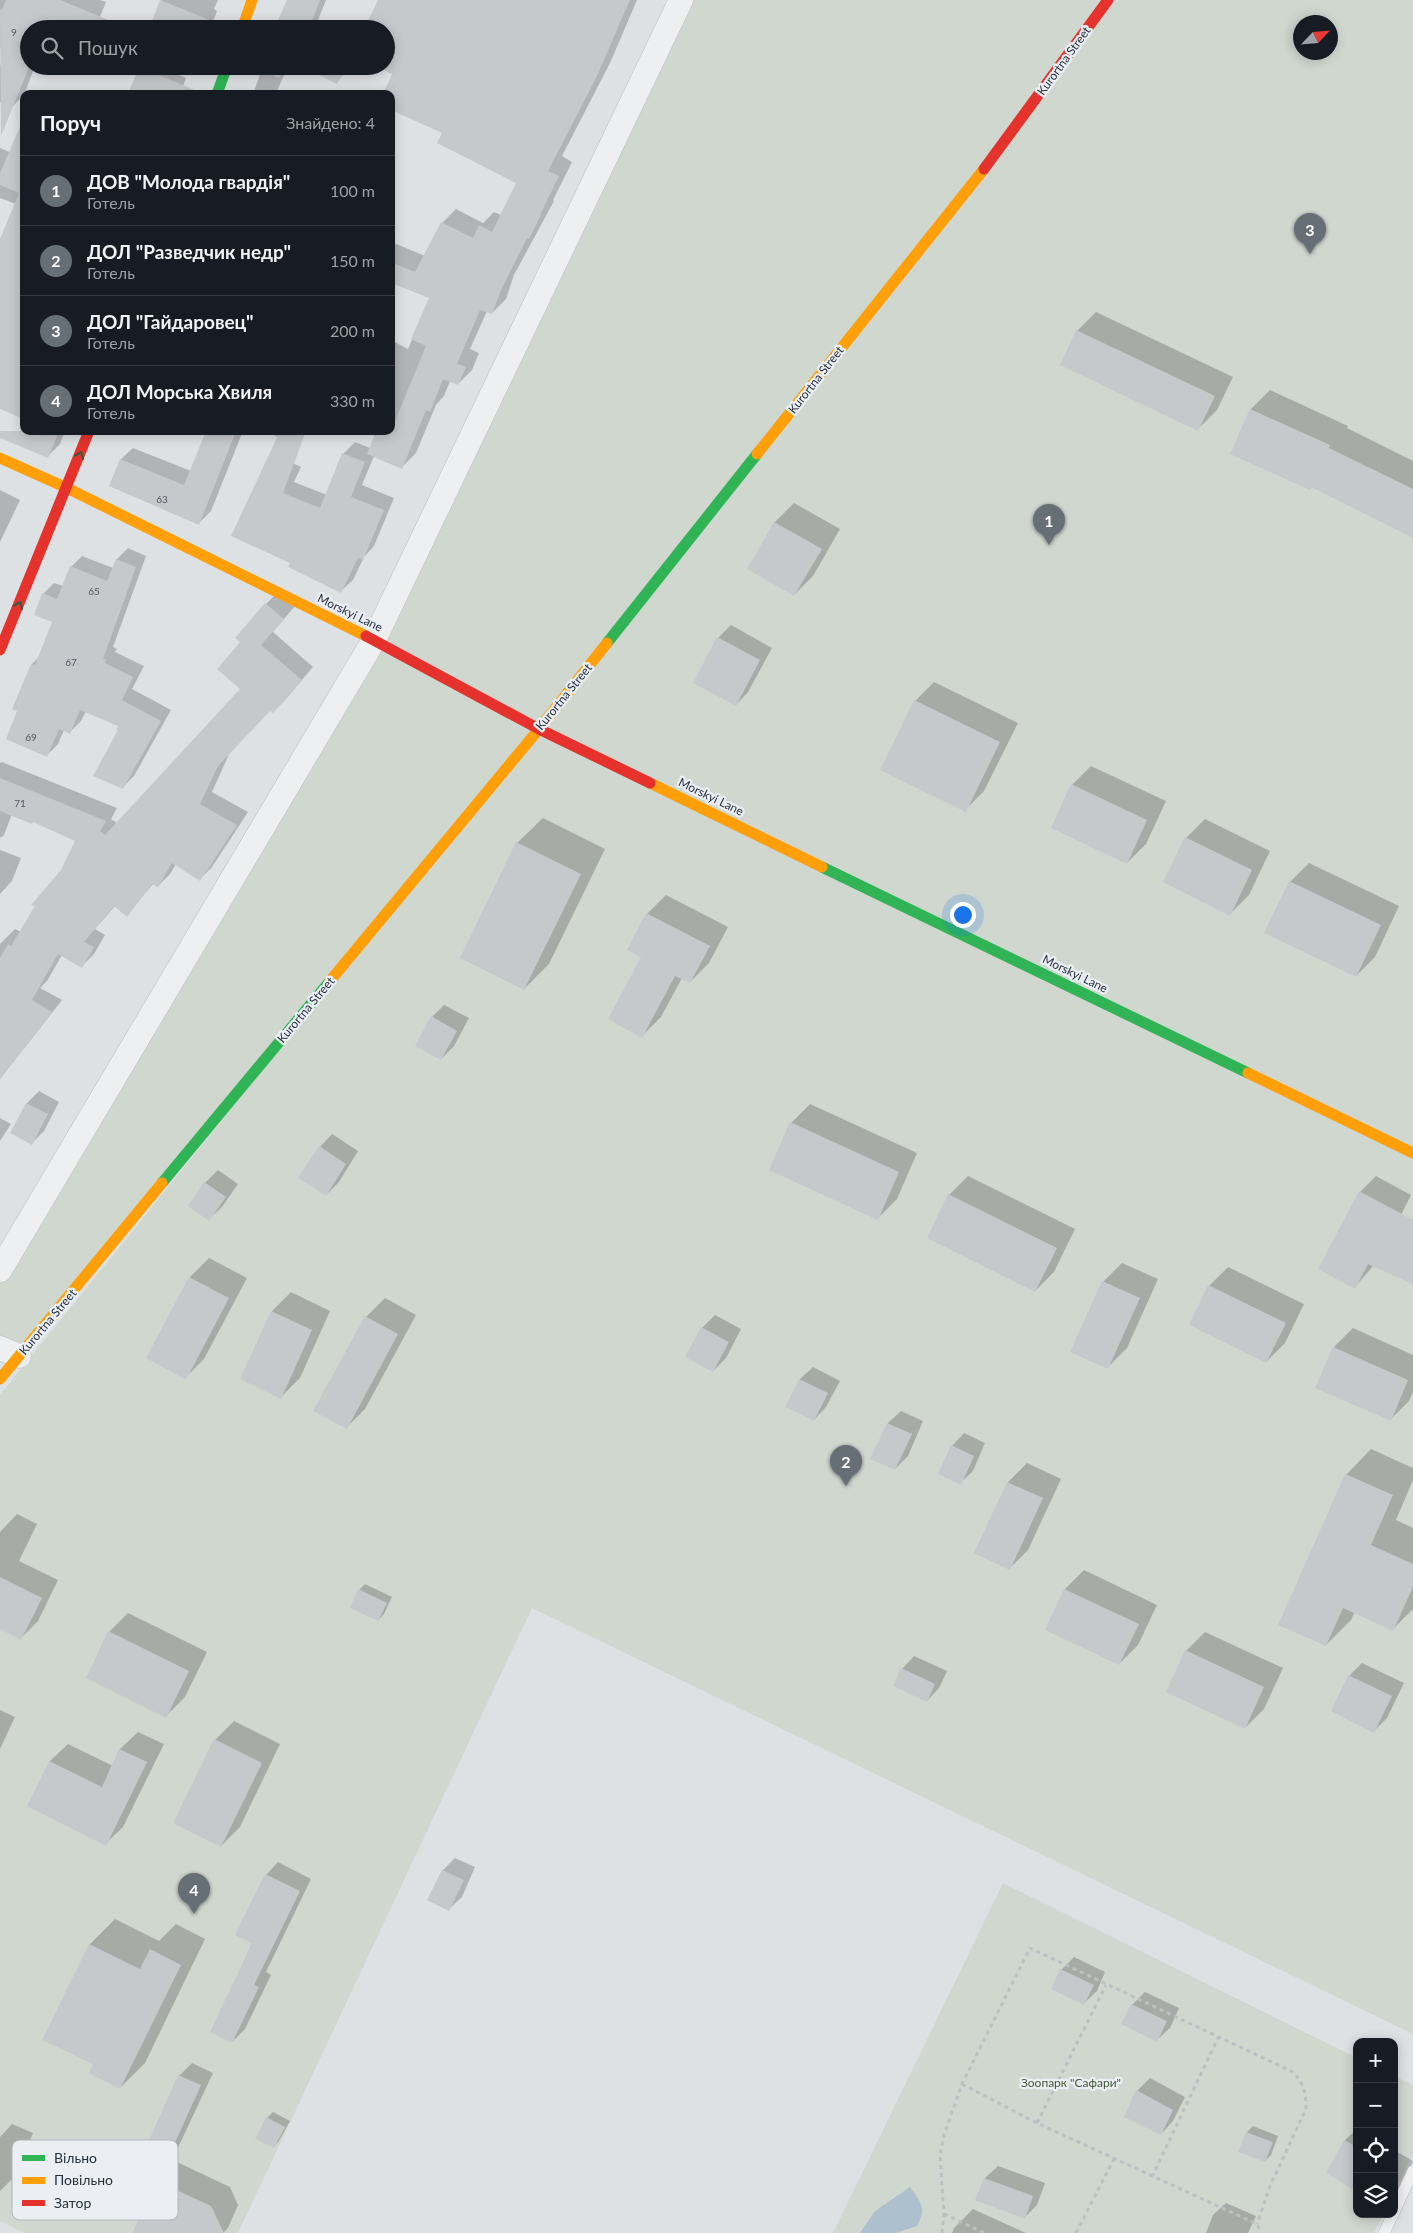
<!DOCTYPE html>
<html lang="uk">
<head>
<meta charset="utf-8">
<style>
	:root { --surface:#171b24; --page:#242831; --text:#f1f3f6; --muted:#9ea1a6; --line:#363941; --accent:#666e76 }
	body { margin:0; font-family:Lato,sans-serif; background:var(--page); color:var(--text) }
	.controls { position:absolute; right:15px; bottom:15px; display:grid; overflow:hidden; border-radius:10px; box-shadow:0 2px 12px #0003 }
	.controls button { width:45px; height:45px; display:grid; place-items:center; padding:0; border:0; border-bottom:1px solid var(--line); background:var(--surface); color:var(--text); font:25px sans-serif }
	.compass { position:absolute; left:1293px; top:15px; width:45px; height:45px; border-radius:50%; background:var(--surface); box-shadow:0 2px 12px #0003; rotate:64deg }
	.you { position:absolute; left:962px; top:914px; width:18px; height:18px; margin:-12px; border:4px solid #fff; border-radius:50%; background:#1a73e8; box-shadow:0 0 0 8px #1a73e833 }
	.badge { display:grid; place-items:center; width:32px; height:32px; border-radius:50%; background:var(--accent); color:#fff; font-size:16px; font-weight:700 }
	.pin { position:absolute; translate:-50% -41px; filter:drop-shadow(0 1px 2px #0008) }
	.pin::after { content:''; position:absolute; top:26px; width:18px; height:15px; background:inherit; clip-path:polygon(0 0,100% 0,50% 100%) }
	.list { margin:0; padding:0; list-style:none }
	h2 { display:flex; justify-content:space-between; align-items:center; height:65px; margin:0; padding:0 20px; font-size:21px }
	h2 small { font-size:16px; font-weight:400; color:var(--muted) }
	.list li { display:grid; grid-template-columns:32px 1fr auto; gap:15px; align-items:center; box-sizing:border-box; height:70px; padding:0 20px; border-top:1px solid var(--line) }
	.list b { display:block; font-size:19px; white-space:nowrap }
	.list p { margin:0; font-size:16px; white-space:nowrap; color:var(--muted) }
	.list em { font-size:16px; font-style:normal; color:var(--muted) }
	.icon { flex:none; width:28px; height:28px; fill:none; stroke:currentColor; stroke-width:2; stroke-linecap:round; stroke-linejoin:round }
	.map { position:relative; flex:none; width:1413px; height:2233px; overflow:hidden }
	.search { position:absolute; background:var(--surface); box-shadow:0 2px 12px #0003; left:20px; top:20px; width:375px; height:55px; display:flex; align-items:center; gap:12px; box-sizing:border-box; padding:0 18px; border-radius:28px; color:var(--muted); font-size:19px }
	.panel { position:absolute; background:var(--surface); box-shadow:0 2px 12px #0003; left:20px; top:90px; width:375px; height:345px; border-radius:10px }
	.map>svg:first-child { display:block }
	.green { fill:#d0d7cf; fill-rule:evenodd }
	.water { fill:#acc0ce }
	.shadow { fill:#0003 }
	.building { fill:#c6c9cc }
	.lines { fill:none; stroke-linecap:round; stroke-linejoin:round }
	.lane-casing { stroke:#bcbfc2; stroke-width:12 }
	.street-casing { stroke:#bcbfc2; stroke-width:25 }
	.path { stroke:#bdc0c3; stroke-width:3; stroke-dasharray:4 4; stroke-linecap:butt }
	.lane { stroke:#edeff0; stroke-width:11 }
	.street { stroke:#edeff0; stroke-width:24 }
	.fast { stroke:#30b455; stroke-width:11 }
	.slow { stroke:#ff9f0a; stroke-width:11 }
	.jam { stroke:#e5322d; stroke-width:11 }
	.oneway { stroke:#2a5e44 }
	.labels { text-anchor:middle; stroke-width:4.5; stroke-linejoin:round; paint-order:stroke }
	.number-label { font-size:10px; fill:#4f5760 }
	.street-label { font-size:12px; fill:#26303b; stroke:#ebeff4 }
	.park-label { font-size:12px; fill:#3e5734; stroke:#ebeff4 }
	.key { fill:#ebeff4; stroke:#b0b6bc; stroke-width:1 }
	.key-label { font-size:14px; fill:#26303b }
</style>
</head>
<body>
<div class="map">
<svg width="1413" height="2233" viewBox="0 0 1413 2233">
	<rect width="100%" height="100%" fill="#dee1e4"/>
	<path class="green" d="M683,0H1413V2034L532,1608L238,2233H24L0,2221V1395L413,884L20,1354L0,1345V1280L376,640ZM1300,22H1330V52H1300Z
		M1003,1883L1357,2058V2214H1384L1374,2233H833Z
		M1394,2076L1413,2085V2154L1394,2192Z"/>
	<path class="water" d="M910,2187C921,2203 927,2207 917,2226L896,2233H860L875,2211Z"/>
	<path class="shadow" d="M0,0H100L106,2L95,29H29V66H35L24,95L12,107L0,102V66L7,50L0,47Z
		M162,0H218L214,9L217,11L210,29L152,25Z
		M289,0H326L318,20L333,29H276Z
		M380,0H637L610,63L562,156L572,162L553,200L554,201L514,275L506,299L492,313L487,311L470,349L479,353L472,370L458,384L450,381L444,396L436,405L416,453L402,467L374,456L362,485L394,498L374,546L364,557L353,580L341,591L292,563L276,455L301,467L294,482L327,495L343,454L355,442L370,448L391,431V340L408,349L430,298L391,282V245L394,243L425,256L442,223L456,209L483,223L494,212L501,215L518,183L444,132L386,66V29Z
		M141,66H157L186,78L180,94L140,67Z
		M259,66H288L277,91L282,94H253L262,69Z
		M303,66H350L337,82Z
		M0,148L24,158L0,408V242L16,204L0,198Z
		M1096,312L1233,377L1217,410L1198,429L1077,331Z
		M1270,390L1348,426L1347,428L1413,461V533L1312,486L1310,489L1231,453L1251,409Z
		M24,424V431H65L60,444L48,456L16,443Z
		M205,431H243L211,511L199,523L111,486L121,459L133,448L191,471L207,432Z
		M264,431H288L281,438Z
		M0,490L20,500L0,542Z
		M794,503L840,529L813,576L794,595L749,569L775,522Z
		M128,548L146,556L113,647L117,649L115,652L144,666L132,689L171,710L134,776L123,787L120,725L86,711L81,721L70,732L64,730L58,744L47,755L19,711L14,708L32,664L40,656L54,621L43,594L54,583L63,586L71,567L82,556L113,568L117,559Z
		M278,592L295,606L273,632L313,667L285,700L273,712L270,709L230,752L212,792L248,812L212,867L200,879L176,864L170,874L158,886L154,883L126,915L115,906L95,929L105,935L94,954L82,966L62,955L47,981L40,988L62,1000L0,1079V944L15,929L21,932L62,870L76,841L33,821L12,814L4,835L0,838V763L2,762L117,808L111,819L117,823L242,689V642L266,604Z
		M731,625L772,648L748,692L736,705L694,683L718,638Z
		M934,682L1018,723L984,791L965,810L915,701Z
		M1091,766L1166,801L1146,844L1127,863L1072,785Z
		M543,818L605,849L549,964L524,989L517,843Z
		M1205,819L1270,851L1249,895L1230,914L1186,838Z
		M0,850L21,858L12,881L0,894Z
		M1309,863L1399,906L1375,957L1356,976L1290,882Z
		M666,895L728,927L709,963L690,982L682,978L661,1017L642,1036V956L647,914Z
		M444,1005L469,1018L454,1046L441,1059L432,1017Z
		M39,1091L59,1102L44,1131L31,1144L27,1103Z
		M810,1104L917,1153L897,1199L878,1218L791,1123Z
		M0,1118L11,1124L0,1141Z
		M332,1134L358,1151L339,1182L326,1195L320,1147Z
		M218,1170L238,1184L222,1207L209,1219L189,1206L205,1183Z
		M968,1176L1075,1229L1054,1272L1035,1291L928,1238L949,1195Z
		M1376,1176L1411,1195L1401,1215L1413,1220V1282L1374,1265L1355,1287L1360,1192Z
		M209,1258L247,1278L204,1359L185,1378L148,1358L190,1277Z
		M1122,1263L1158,1279L1127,1348L1108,1367L1103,1282Z
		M1228,1267L1304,1304L1285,1343L1266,1362L1209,1286Z
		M291,1292L330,1311L300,1378L281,1397L272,1311Z
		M385,1298L416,1315L365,1409L346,1428L366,1317Z
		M715,1315L741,1329L726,1358L713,1371L687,1356L702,1328Z
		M1353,1328L1413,1355V1392L1409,1401L1390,1420L1334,1347Z
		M813,1367L840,1381L826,1407L814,1420L787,1406L800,1379Z
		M901,1411L923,1421L908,1456L895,1469L872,1458L888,1423Z
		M964,1433L985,1443L973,1471L960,1483L952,1446Z
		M1371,1449L1413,1468V1480L1396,1520L1413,1528V1609L1393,1629L1355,1611L1351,1620L1326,1645L1346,1475Z
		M1027,1463L1061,1479L1028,1550L1009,1569L975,1553L1008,1482Z
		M17,1514L37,1524L19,1561L58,1580L38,1621L21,1638L0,1628V1532Z
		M1084,1570L1157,1605L1138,1645L1119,1664L1046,1629L1065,1589Z
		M365,1584L392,1597L384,1614L378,1620L359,1590Z
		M128,1613L207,1652L185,1697L166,1716L109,1632Z
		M1205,1632L1283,1668L1264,1709L1245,1728L1186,1651Z
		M914,1656L947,1671L939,1688L927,1701L902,1669Z
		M1362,1663L1404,1683L1387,1718L1374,1731L1349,1676Z
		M0,1710L15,1717L0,1749Z
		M234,1721L280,1744L240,1827L221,1846L215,1740Z
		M138,1732L164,1744L123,1827L105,1844L29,1806L50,1761L68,1744L113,1766L120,1749Z
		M455,1858L475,1867L462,1897L449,1909L429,1900L443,1870Z
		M278,1862L311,1879L266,1972L271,1975L245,2029L232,2042L254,1943L266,1875Z
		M115,1919L159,1941L176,1924L205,1939L145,2063L120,2088L95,2064L44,2039L90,1944Z
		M1074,1957L1105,1972L1097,1991L1084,2003L1061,1970Z
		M1145,1992L1179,2008L1170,2028L1157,2040L1132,2005Z
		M192,2063L213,2073L176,2152L164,2165L143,2156L179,2076Z
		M1150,2078L1185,2097L1173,2121L1161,2134L1137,2091Z
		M273,2112L290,2121L279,2141L274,2147L267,2118Z
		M12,2124L33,2133L15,2176L0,2191V2137Z
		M1253,2126L1278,2136L1271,2155L1265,2161L1247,2132Z
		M1357,2129V2191L1327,2172L1345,2140Z
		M1394,2150L1413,2161L1398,2196L1394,2200Z
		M177,2162L230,2187L238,2205L228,2228L223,2233H140L135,2231L158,2181Z
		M998,2166L1045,2183L1037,2205L1025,2217L977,2199L985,2178Z
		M1226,2203L1256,2216L1248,2233H1206L1213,2215Z
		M973,2209L1026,2233H952L954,2228Z"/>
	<path class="building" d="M6,0H60L128,28L29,29V67L1,136L0,9L2,10Z
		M160,0L227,27V29H149Z
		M287,0H320L309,29H274Z
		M378,0H630L596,78L548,171L559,176L540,215H541L529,239L527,238L501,290L492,314L480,310L457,364L466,367L458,385L443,379L430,412L426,410L402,469L367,454L376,431H391L426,346L411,339L429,298L391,283V262L415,272L441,222L473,238L479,225L492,232L516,183L437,143L442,133L391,110V94H383L392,74L376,66H386V29H364Z
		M257,66H284L279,78L257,68Z
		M300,66H346L337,84Z
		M139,67L202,93V94H128Z
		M24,117V419L0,409V239L19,193L0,185V173Z
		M1076,330L1215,396L1198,431L1060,365Z
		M1250,409L1330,445L1329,448L1413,489V538L1311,487L1310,490L1230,454Z
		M0,431H59L48,458L0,438Z
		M206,431H236L199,525L109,486L120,459L184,485Z
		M280,431H306L283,493L320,508L342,453L365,462L351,497L384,510L363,560L358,558L341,593L288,567L290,563L231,536Z
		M774,522L822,549L794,596L747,569Z
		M116,559L136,567L103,659L106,660L105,663L133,677L122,700L161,721L123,789L93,776L118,730H116L118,726L80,710L70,734L59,729L47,757L6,739L17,711L12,709L31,664L35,665L52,622L34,615L42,593L57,599L70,566L107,581Z
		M265,603L284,619L261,645L302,680L273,713L270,711L218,766L200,804L237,825L200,881L172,863L158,887L152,884L127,917L114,906L84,942L94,947L82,968L58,954L32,1000L52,1012L0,1079V958L8,944L11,946L35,906L31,905L61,870L75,841L33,822L32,824L0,811V778L106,821L100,831L105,835L240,689L217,669L240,642L235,638Z
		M717,637L760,660L736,706L693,683Z
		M914,700L1000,742L966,812L880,770Z
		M1071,784L1147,820L1127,864L1051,828Z
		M1185,837L1252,870L1230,916L1163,882Z
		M516,842L581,874L524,990L460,958Z
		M1289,881L1381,925L1356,977L1264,933Z
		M646,913L710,946L690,983L675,976L642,1038L608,1019L641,957L627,950Z
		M431,1016L457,1031L441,1060L415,1046Z
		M26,1103L48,1114L32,1145L10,1133Z
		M790,1122L899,1172L878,1220L769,1170Z
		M319,1146L346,1164L326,1196L298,1178Z
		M204,1182L226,1197L209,1221L188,1206Z
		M1359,1191L1413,1220V1284L1368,1264L1355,1289L1318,1269Z
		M948,1194L1057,1248L1035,1292L927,1238Z
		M189,1277L229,1298L186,1380L146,1358Z
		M1102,1281L1140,1298L1108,1369L1070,1352Z
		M1208,1285L1286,1323L1266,1363L1189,1325Z
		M271,1311L312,1330L281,1399L240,1379Z
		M365,1316L398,1334L347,1429L313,1411Z
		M701,1327L729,1342L713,1372L685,1357Z
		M1333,1347L1408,1380L1391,1421L1315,1388Z
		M799,1379L828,1393L814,1421L785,1407Z
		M887,1423L912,1434L895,1470L870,1459Z
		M951,1445L974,1456L961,1485L938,1474Z
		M1345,1474L1393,1495L1371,1545L1413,1564V1587L1393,1631L1343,1608L1326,1646L1278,1625Z
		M1007,1482L1043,1498L1010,1570L974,1553Z
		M0,1577L42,1598L21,1640L0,1629Z
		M358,1589L387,1603L378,1621L350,1608Z
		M1064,1589L1139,1624L1119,1665L1045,1630Z
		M108,1631L189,1671L166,1718L86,1678Z
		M1185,1650L1264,1687L1245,1729L1166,1692Z
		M901,1668L935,1684L927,1702L893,1686Z
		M1348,1675L1392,1696L1374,1733L1331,1711Z
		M214,1739L262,1763L221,1847L173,1823Z
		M119,1749L147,1762L106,1846L27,1806L49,1761L102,1787Z
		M442,1870L464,1880L449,1911L427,1900Z
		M265,1874L300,1891L254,1985L259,1987L232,2043L210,2032L252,1943L235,1935Z
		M89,1944L140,1969L150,1949L181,1965L120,2089L89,2073L93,2064L42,2040Z
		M1060,1969L1094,1985L1084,2005L1051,1989Z
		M1131,2004L1167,2021L1157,2042L1121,2024Z
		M178,2075L201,2085L164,2167L142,2156Z
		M1136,2090L1173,2110L1161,2135L1124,2117Z
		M266,2117L285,2127L274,2148L255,2139Z
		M1246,2132L1273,2142L1265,2162L1238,2152Z
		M1344,2140L1357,2147V2192L1326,2173Z
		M984,2178L1033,2196L1025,2219L975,2200Z
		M157,2181L211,2206L224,2233H132Z"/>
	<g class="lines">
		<defs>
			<path id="lane" d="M1394,2212L1413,2171
				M1384,2233L1393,2214"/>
			<path id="street" d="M0,1270L374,640L681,0
				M0,1348L19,1356"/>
		</defs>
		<use href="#lane" class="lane-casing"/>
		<use href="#street" class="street-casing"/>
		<path class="path" d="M962,2084L1037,2123L1257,2224L1261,2233
			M1037,2123L1106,1985
			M1152,2177L1218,2038
			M944,2214L984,2233
			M942,2233L944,2214L940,2156L944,2135L962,2084L1030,1948L1293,2072C1304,2084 1306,2093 1306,2109L1270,2186L1257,2224
			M1076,2233L1114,2159"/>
		<use href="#lane" class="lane"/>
		<use href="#street" class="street"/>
		<path class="fast" d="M217,94L227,66
			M607,643L757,454
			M822,867L1248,1073
			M162,1183L330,981"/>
		<path class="slow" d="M242,29L252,0
			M757,454L984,169
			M0,458L67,488L366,636
			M650,783L822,867
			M330,981L539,729L607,643
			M1248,1073L1413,1153
			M0,1379L162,1183"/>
		<path class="jam" d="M984,169L1108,0
			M366,636L539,729L650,783
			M0,650L89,431"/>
	</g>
	<defs><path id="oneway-chevron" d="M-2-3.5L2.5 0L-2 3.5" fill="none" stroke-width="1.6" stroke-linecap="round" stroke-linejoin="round" transform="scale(1.25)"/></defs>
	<g class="oneway">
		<use href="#oneway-chevron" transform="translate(80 455) rotate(-69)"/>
		<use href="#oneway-chevron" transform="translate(19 605) rotate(-68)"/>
	</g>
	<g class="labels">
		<g class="number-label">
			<text x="14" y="36">9</text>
			<text x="162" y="503">63</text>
			<text x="94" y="595">65</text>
			<text x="71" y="666">67</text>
			<text x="31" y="741">69</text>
			<text x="20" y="807">71</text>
		</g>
		<g class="street-label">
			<text transform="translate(1064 61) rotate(-54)" y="4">Kurortna Street</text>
			<text transform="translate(816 380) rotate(-52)" y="4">Kurortna Street</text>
			<text transform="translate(350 613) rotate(26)" y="4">Morskyi Lane</text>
			<text transform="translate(564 697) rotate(-51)" y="4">Kurortna Street</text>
			<text transform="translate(711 797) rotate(26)" y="4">Morskyi Lane</text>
			<text transform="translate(1075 974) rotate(26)" y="4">Morskyi Lane</text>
			<text transform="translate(306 1010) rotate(-50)" y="4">Kurortna Street</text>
			<text transform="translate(48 1322) rotate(-50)" y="4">Kurortna Street</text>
		</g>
		<g class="park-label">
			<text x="1071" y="2087">Зоопарк "Сафари"</text>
		</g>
	</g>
	<rect x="12" y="2140" width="166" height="80" rx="8" class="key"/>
	<rect x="22" y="2155" width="23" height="6" fill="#30b455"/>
	<rect x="22" y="2177" width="23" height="7" fill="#ff9f0a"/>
	<rect x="22" y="2200" width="23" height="6" fill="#e5322d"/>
	<g class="key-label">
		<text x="54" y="2163">Вільно</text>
		<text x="54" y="2185">Повільно</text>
		<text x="54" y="2208">Затор</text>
	</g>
</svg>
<div class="controls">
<button>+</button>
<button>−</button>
<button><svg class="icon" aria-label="locate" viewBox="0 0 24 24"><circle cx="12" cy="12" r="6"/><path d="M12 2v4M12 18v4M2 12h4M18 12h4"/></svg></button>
<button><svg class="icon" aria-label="layers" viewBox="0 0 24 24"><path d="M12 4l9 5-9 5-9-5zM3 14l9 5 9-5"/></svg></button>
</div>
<svg class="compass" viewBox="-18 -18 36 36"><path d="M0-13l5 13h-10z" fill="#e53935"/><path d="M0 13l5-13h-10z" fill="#9ea1a6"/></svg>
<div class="you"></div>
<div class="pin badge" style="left:1049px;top:545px">1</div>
<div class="pin badge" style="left:846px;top:1486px">2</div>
<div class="pin badge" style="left:1310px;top:254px">3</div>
<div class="pin badge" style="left:194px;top:1914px">4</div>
<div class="search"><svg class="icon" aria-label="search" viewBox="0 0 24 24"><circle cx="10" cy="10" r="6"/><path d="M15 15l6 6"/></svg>Пошук</div>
<section class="panel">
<h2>Поруч<small>Знайдено: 4</small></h2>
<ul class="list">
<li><span class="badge">1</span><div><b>ДОВ &quot;Молода гвардія&quot;</b><p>Готель</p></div><em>100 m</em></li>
<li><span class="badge">2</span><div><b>ДОЛ &quot;Разведчик недр&quot;</b><p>Готель</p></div><em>150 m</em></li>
<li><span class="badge">3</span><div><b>ДОЛ &quot;Гайдаровец&quot;</b><p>Готель</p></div><em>200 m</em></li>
<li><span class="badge">4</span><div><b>ДОЛ Морська Хвиля</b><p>Готель</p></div><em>330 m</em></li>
</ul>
</section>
</div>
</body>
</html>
